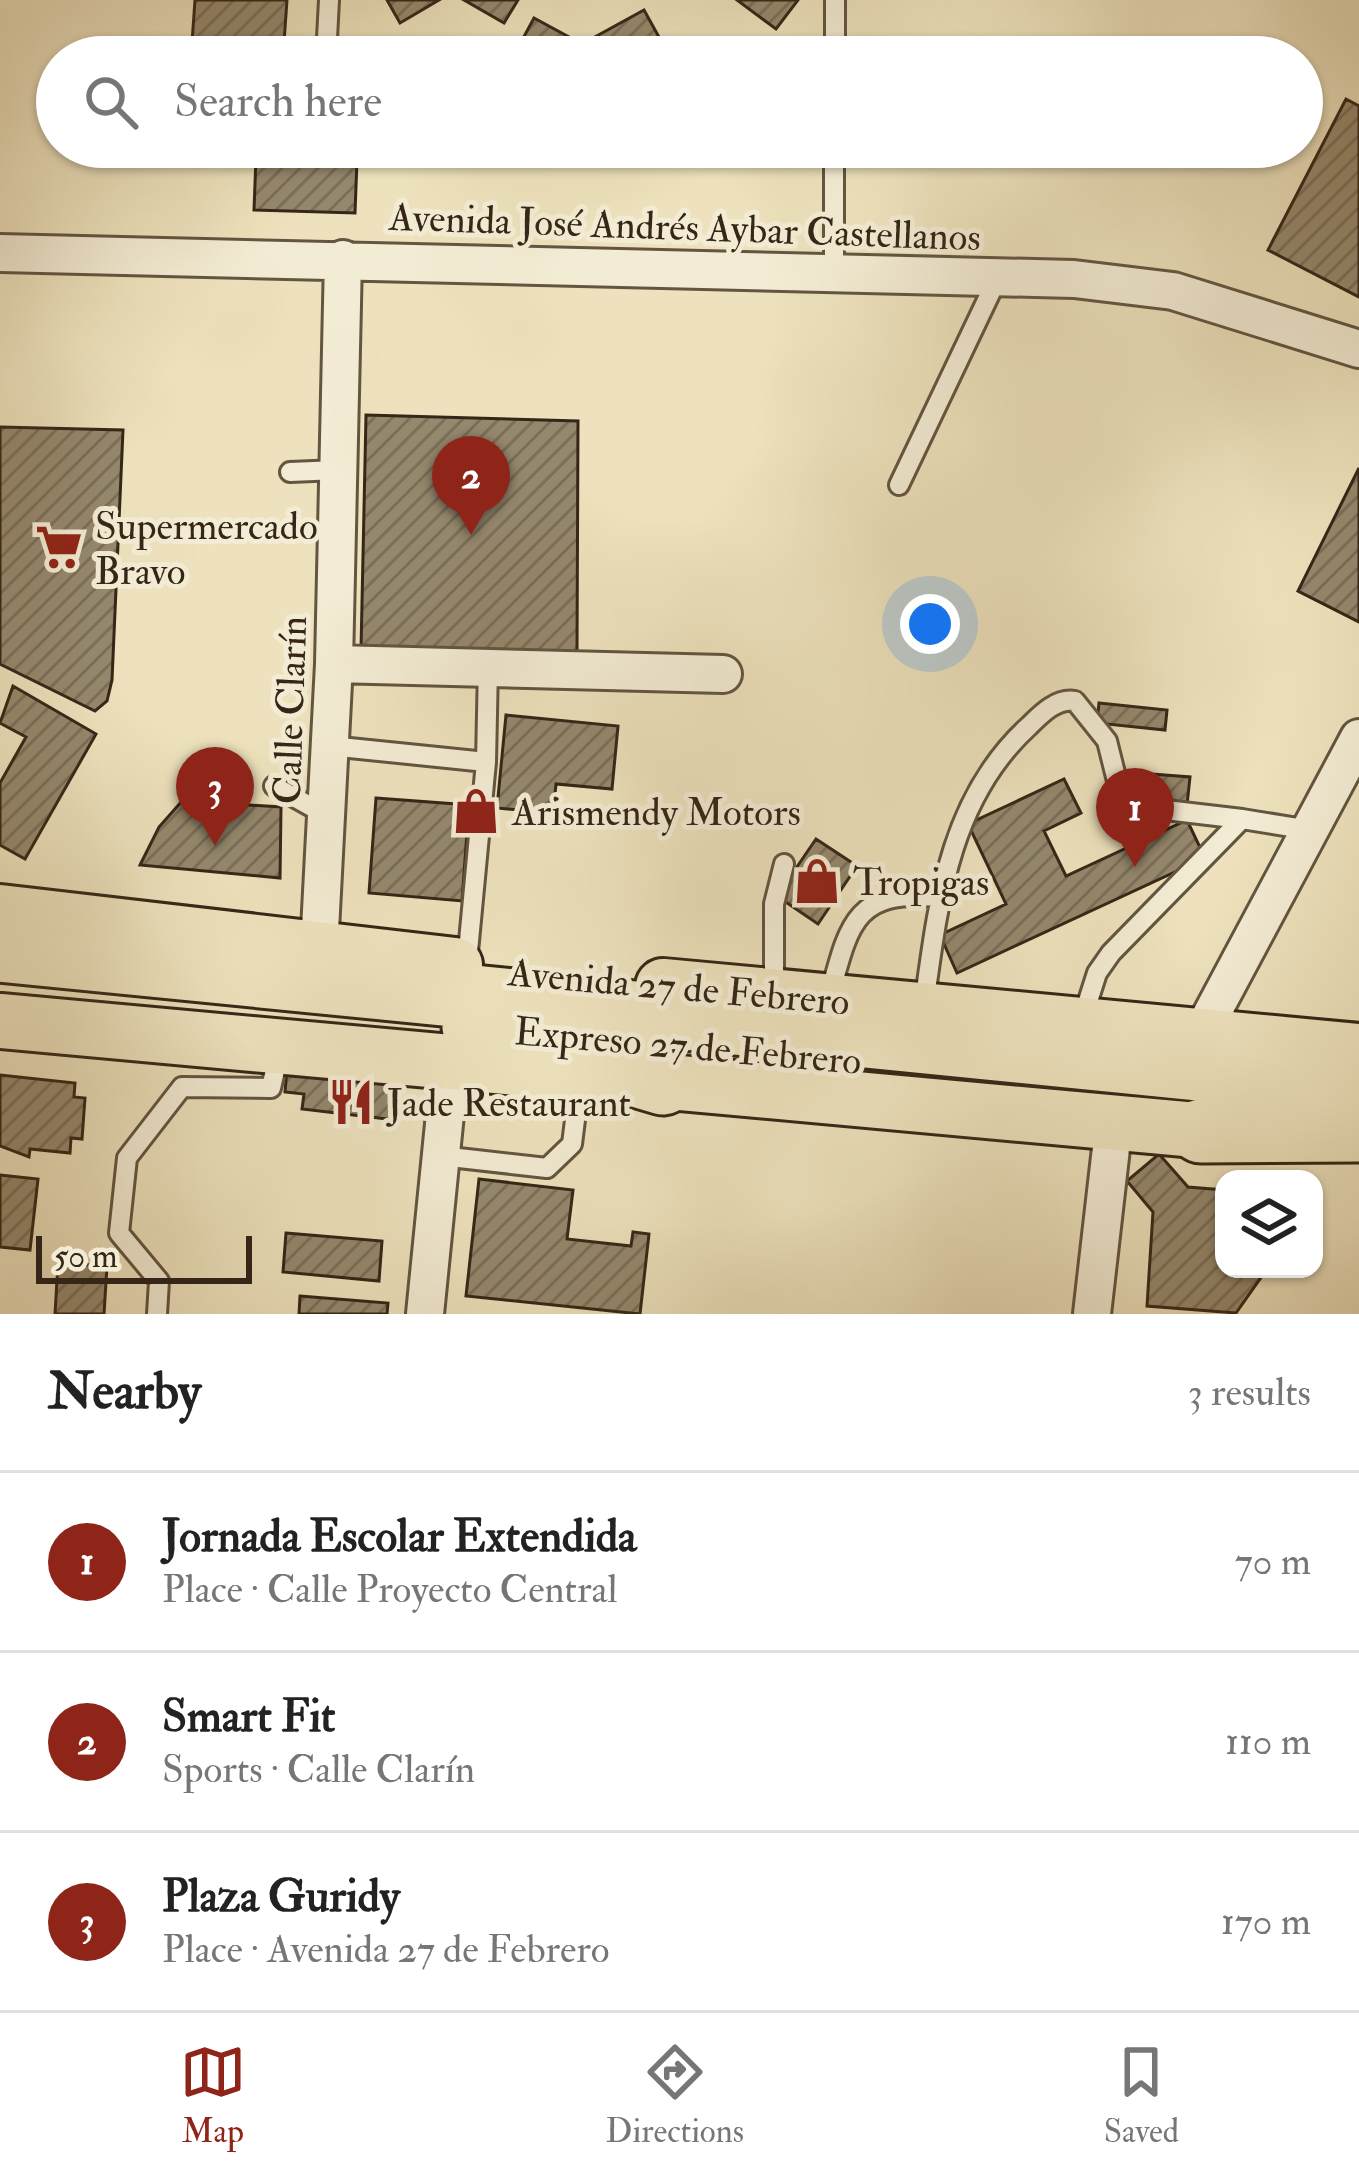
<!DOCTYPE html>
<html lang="en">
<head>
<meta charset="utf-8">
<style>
	:root { --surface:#fff; --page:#f2f2f2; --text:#222; --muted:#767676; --line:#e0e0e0; --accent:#8f2418 }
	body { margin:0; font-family:"IM FELL Double Pica",serif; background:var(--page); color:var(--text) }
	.controls { position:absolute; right:36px; bottom:36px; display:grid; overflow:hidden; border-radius:24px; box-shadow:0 3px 9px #0004 }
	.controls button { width:108px; height:108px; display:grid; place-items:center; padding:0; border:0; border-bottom:3px solid var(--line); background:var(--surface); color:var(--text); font:60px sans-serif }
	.scale { position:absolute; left:36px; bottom:30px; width:216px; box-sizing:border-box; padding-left:12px; border:6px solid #352617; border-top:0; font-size:33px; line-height:42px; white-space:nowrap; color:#352617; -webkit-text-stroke:9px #f3ecd4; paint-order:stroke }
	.you { position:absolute; left:930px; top:624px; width:42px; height:42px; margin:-30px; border:9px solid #fff; border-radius:50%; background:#1a73e8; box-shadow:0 0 0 18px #1a73e833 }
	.badge { display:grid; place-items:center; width:78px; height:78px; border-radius:50%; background:var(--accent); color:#fff; font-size:39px; font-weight:700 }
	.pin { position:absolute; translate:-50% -99px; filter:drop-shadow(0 3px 6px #0008) }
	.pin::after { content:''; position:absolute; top:63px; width:42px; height:36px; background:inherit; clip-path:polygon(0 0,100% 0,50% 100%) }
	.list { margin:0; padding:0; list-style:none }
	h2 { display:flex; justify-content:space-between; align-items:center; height:156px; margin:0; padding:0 48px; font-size:51px }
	h2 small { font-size:39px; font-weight:400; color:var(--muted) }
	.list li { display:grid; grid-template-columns:78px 1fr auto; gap:36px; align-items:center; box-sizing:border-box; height:180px; padding:0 48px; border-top:3px solid var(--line) }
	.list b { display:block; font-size:45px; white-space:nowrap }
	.list p { margin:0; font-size:39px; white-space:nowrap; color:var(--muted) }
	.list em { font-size:39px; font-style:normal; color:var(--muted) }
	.icon { flex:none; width:66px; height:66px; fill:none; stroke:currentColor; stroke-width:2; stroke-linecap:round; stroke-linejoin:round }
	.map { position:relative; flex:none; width:1359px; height:1314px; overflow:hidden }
	.search { position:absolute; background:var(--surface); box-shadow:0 3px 9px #0004; left:36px; right:36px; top:36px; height:132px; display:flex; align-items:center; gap:30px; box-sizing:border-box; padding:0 42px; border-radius:66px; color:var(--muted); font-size:45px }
	.sheet { height:696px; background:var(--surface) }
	nav { display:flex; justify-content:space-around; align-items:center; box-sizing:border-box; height:168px; border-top:3px solid var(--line); background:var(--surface); font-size:33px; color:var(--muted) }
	nav a { display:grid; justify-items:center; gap:6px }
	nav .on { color:var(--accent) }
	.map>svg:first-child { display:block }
	.building { fill:url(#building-hatch); stroke:#352617; stroke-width:3 }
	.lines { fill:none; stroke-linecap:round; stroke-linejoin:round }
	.service-casing { stroke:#635540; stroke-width:24 }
	.minor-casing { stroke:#635540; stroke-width:42 }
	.primary-casing { stroke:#352617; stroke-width:60 }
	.motorway-casing { stroke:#352617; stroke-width:69 }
	.service { stroke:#f3ecd4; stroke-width:18 }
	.minor { stroke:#f3ecd4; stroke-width:36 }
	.primary { stroke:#ede2bd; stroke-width:54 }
	.motorway { stroke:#ede2bd; stroke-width:63 }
	.labels { text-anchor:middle; stroke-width:10; stroke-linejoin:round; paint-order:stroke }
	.street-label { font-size:39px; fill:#352617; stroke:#f3ecd4 }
	.poi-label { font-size:39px; fill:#352617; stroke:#f3ecd4; text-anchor:start }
</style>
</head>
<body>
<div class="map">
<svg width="1359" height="1314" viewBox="0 0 1359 1314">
	<defs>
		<pattern id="building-hatch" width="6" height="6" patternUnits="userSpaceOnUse" patternTransform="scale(3)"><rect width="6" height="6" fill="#95886d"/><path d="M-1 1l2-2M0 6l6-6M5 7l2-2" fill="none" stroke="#7a6f59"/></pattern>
	</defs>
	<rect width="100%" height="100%" fill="#ede2bd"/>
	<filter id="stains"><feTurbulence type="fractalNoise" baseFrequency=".00167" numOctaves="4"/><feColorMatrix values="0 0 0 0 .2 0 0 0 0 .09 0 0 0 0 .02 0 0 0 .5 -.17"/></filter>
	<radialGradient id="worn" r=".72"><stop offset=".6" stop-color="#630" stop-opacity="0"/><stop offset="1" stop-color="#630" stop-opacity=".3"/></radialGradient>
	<path class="building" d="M195,0H287L283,57H191Z
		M387,0H439L400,23Z
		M464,0H518L504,23Z
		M737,0H798L776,29Z
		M644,10L670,57H513L534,18L582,44Z
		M1346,99L1359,106V297L1268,250Z
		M256,157L357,160L355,213L254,210Z
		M366,415L578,421L577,653L361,650Z
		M0,427L123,430L112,680L107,701L95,711L0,664Z
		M1359,468V622L1298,591Z
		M13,686L96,734L25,859L0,845V783L26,737L0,723Z
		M1099,703L1167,710L1165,730L1097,723Z
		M506,715L618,726L612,789L556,784L553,813L497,808Z
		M1125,772L1190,777L1187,805L1123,799Z
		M1064,779L1081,813L1044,831L1066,876L1187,820L1205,858L957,973L940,935L1006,904L968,824Z
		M376,798L469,805L462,901L369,893Z
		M182,801L281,807L280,878L140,865L159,827Z
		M816,839L857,866L818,924L777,896Z
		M287,1069L400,1082L396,1120L302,1109L304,1094L285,1092Z
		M0,1075L75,1083L74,1097L85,1098L82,1139L71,1138L70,1153L30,1149L29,1157L0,1146Z
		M1159,1154L1188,1187L1224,1190V1269H1267L1236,1313L1147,1306L1153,1212L1127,1181Z
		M0,1175L38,1179L30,1250L0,1247Z
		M479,1179L573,1190L567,1239L631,1246L633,1232L649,1234L640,1314L466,1296Z
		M286,1233L382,1241L379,1281L283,1272Z
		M58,1263L107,1266L104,1314H55Z
		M300,1296L388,1303L387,1314H299Z"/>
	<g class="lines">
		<defs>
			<path id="service" d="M326,57L329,0
				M835,57V0
				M834,272V147
				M290,472L338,470
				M899,485L998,277
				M330,746L486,762
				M274,786L326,815
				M467,962L486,762L488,666
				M774,990V904L784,864
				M830,994C849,924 855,889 938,897
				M924,1005C938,903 949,799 1029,726C1042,713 1057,698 1075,701L1107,741L1123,805L1242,819
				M1082,1020L1097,973L1111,953L1242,819L1310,830
				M441,1156L547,1168L572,1144L580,1080
				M157,1314L159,1281L119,1233L127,1158L182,1087L271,1088L279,1053"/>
			<path id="minor" d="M0,253L1074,279L1173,291L1359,349
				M334,664L723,674
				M319,949L334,664L343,259
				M1201,1034L1359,738
				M425,1314L450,1064
				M1092,1314L1114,1122"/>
			<path id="primary" d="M0,912L455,965
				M663,986L1359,1051
				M0,1021L1240,1134"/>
			<path id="motorway" d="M0,950L1359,1085
				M474,1027L663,1083
				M1201,1131L1359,1130"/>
		</defs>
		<use href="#service" class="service-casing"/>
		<use href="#minor" class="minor-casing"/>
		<use href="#primary" class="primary-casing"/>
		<use href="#motorway" class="motorway-casing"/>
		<use href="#service" class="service"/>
		<use href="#minor" class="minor"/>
		<use href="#primary" class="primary"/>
		<use href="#motorway" class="motorway"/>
	</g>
	<defs>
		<symbol id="supermarket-bare" viewBox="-9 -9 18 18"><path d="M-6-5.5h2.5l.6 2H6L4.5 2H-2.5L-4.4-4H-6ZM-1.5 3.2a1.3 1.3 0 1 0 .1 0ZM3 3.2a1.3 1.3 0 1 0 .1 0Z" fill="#8f2418" stroke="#f3ecd4" stroke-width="2.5" paint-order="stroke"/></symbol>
		<symbol id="shop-bare" viewBox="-9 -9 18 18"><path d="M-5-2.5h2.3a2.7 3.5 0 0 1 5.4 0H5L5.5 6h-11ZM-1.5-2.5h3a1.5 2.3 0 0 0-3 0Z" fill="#8f2418" stroke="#f3ecd4" stroke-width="2.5" paint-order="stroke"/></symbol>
		<symbol id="restaurant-bare" viewBox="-9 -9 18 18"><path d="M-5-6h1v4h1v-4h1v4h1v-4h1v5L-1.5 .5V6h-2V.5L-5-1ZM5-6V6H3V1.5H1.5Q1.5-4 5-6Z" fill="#8f2418" stroke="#f3ecd4" stroke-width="2.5" paint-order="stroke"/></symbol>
	</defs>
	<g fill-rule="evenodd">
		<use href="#supermarket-bare" x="26" y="514" width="66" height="66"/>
		<use href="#shop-bare" x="443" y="778" width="66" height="66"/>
		<use href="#shop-bare" x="784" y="848" width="66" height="66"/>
		<use href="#restaurant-bare" x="318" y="1069" width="66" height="66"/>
	</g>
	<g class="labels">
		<g class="street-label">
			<text transform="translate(685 226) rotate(2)" y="14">Avenida José Andrés Aybar Castellanos</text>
			<text transform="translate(289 710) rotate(-88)" y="14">Calle Clarín</text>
			<text transform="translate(679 986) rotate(5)" y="14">Avenida 27 de Febrero</text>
			<text transform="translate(688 1045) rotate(5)" y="14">Expreso 27 de Febrero</text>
		</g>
		<g class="poi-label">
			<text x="95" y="539">Supermercado<tspan x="95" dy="45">Bravo</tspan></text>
			<text x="512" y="825">Arismendy Motors</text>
			<text x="853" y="895">Tropigas</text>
			<text x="387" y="1116">Jade Restaurant</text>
		</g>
	</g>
	<rect width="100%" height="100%" filter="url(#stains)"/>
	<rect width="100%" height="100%" fill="url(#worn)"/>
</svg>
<div class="controls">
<button><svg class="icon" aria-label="layers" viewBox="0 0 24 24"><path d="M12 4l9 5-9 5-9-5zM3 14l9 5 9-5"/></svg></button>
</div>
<div class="scale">50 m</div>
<div class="you"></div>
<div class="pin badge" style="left:1135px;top:867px">1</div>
<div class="pin badge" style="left:471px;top:535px">2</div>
<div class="pin badge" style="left:215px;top:846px">3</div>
<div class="search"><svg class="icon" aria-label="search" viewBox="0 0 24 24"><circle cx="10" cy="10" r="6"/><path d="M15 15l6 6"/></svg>Search here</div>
</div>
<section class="sheet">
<h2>Nearby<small>3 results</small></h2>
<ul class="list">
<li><span class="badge">1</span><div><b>Jornada Escolar Extendida</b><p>Place · Calle Proyecto Central</p></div><em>70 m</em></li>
<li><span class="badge">2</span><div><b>Smart Fit</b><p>Sports · Calle Clarín</p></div><em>110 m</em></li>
<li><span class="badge">3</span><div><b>Plaza Guridy</b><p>Place · Avenida 27 de Febrero</p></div><em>170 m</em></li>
</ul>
</section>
<nav>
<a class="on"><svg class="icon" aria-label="map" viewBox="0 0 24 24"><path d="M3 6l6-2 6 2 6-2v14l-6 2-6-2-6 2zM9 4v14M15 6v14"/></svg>Map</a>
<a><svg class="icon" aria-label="directions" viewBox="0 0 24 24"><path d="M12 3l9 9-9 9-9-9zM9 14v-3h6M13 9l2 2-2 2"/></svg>Directions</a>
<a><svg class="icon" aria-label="saved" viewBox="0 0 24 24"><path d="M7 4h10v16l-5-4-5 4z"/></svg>Saved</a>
</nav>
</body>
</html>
